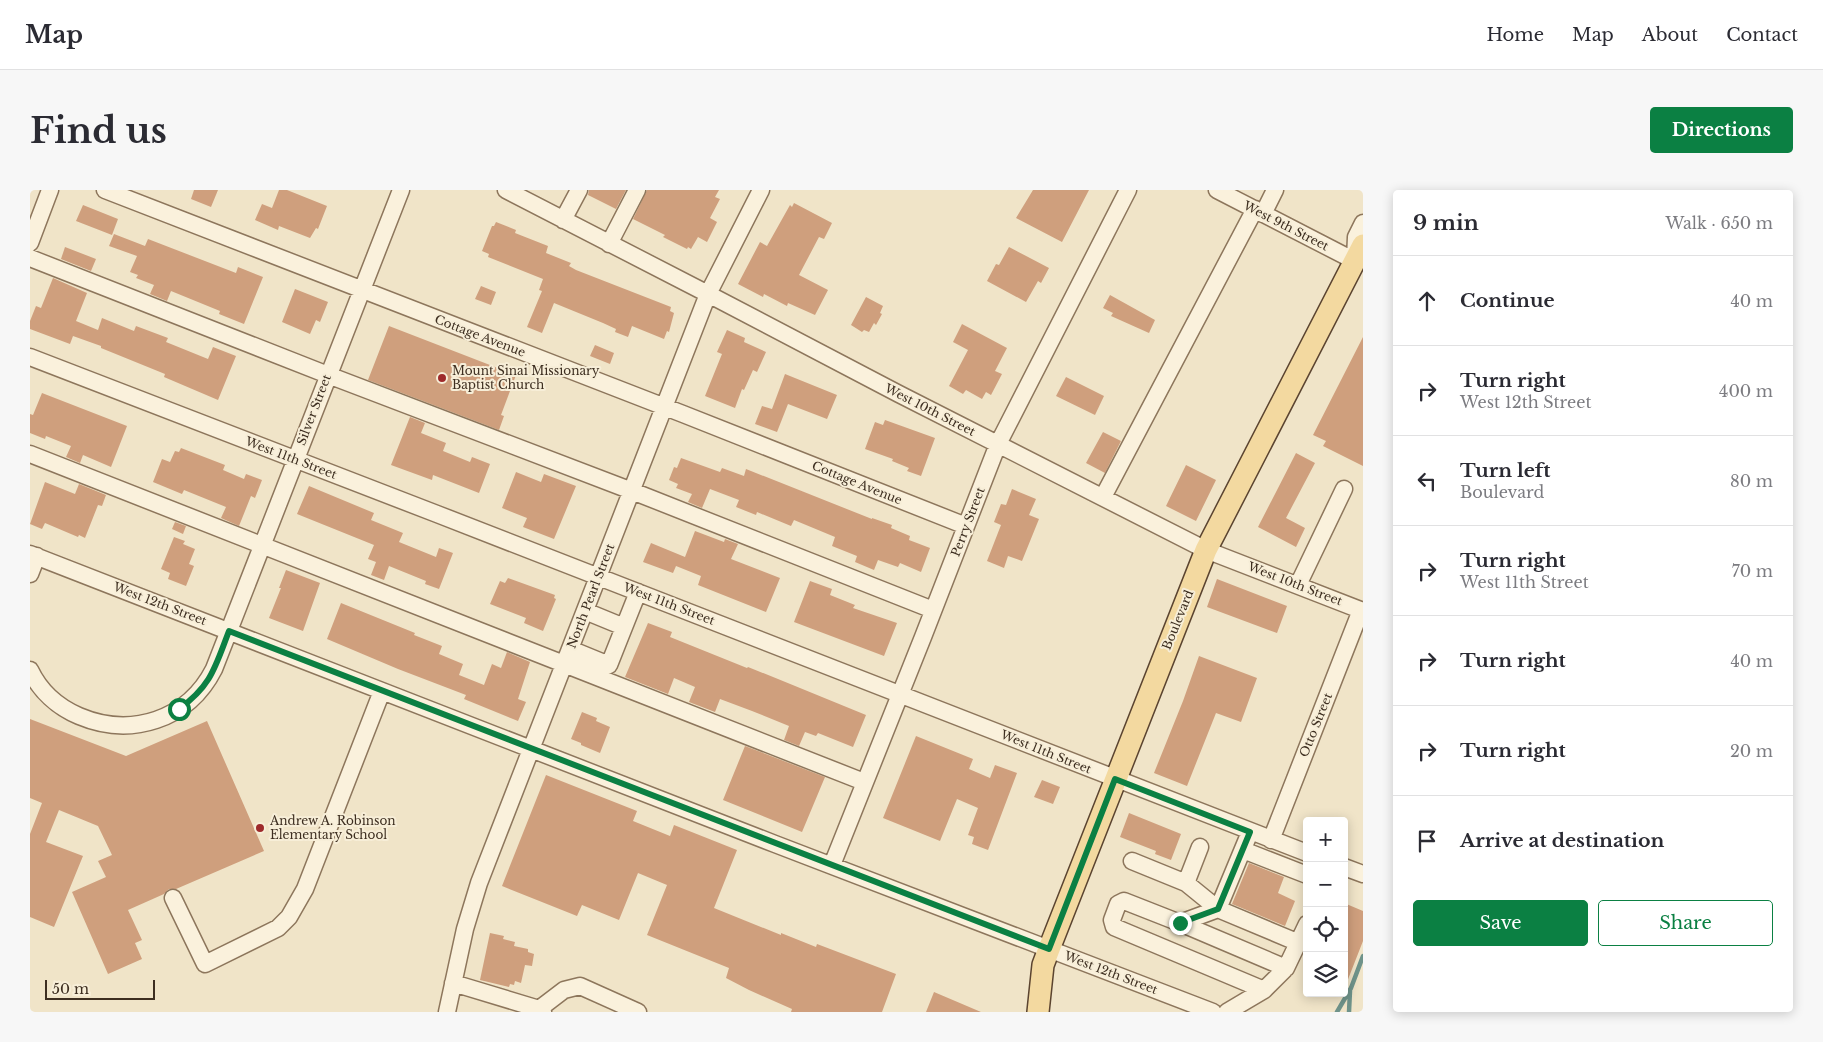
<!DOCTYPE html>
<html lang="en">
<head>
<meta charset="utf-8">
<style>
	:root { --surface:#fff; --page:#f7f7f7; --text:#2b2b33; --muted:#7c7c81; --line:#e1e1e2; --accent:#0b8043 }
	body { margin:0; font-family:"Libre Baskerville",serif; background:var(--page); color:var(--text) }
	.controls { position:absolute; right:15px; bottom:15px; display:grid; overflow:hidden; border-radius:5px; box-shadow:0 2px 12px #0003 }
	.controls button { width:45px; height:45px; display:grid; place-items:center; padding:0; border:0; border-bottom:1px solid var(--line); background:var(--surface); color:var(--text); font:25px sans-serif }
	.scale { position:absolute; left:15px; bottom:12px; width:110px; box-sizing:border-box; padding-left:5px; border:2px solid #3d2e20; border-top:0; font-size:14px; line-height:18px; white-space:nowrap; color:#3d2e20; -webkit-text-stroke:4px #f7eed8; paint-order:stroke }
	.stop { position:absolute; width:15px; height:15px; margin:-11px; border:4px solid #0b8043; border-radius:50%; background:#fff }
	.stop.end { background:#0b8043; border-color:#fff; box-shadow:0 1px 5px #0008 }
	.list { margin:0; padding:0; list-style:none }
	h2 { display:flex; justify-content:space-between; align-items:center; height:65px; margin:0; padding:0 20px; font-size:21px }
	h2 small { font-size:16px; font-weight:400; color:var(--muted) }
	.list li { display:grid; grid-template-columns:32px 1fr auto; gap:15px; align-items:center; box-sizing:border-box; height:90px; padding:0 20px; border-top:1px solid var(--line) }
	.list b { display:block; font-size:19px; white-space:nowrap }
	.list p { margin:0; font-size:16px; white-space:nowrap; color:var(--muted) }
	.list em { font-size:16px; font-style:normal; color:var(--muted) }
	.actions { display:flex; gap:10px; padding:15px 20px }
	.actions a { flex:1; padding:11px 0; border:1px solid var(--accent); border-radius:5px; text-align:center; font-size:18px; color:var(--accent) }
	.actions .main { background:var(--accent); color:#fff }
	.icon { flex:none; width:28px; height:28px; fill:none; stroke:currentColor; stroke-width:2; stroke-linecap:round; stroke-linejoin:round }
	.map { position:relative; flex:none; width:1333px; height:822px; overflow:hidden; border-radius:5px }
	header { display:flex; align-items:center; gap:30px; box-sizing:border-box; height:70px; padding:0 25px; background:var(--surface); border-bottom:1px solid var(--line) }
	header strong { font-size:24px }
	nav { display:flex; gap:28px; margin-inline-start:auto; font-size:18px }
	.intro { display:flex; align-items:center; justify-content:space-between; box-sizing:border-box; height:120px; padding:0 30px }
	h1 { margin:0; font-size:35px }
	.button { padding:12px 22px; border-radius:5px; background:var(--accent); color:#fff; font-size:18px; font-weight:700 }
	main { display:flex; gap:30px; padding:0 30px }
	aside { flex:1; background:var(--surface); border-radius:5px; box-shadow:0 2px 12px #0003 }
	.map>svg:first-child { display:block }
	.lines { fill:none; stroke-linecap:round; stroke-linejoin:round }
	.stream { stroke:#6f938a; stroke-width:4.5 }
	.building { fill:#cf9f7d }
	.minor-casing { stroke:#8d765c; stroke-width:19 }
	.major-casing { stroke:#5b4430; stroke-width:24 }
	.minor { stroke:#faf1dc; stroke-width:16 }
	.major { stroke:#f3d9a0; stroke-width:21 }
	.route { stroke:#0b8043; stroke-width:6 }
	.poi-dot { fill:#9e2a2b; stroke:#f7eed8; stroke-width:2 }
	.labels { text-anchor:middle; stroke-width:4; stroke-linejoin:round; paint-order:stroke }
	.street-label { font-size:12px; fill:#3d2e20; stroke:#f7eed8 }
	.poi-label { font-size:12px; fill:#3d2e20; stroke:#f7eed8; text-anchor:start }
</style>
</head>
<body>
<header>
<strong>Map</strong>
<nav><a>Home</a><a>Map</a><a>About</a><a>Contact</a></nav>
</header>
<div class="intro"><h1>Find us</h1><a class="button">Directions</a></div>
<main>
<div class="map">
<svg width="1333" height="822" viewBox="0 0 1333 822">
	<rect width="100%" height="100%" fill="#f0e4c8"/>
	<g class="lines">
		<path class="stream" d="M1307,822L1321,798L1333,766
			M1319,822L1320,801"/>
	</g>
	<path class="building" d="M164,0H188L181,17L161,9Z
		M249,0H257L297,16L288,39L286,38L280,48L249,36L248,40L225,30L232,14L242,18Z
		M559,0H596L586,19L558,5Z
		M617,0H689L685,7L690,9L680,28L687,32L677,52L668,47L661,59L658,57L657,59L633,47L635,45L603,29Z
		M1003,0H1059L1032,52L986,28Z
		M764,13L802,33L794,49L789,47L769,85L798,100L785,125L758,113L757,116L734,104L733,107L708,94L730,52L737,56L760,15L762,17Z
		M53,15L88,29L82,45L46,31Z
		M466,32L486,40L485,43L518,56L516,63L541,73L539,76L546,80L641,117L640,121L644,123L639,142L637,141L634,149L602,136L598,147L585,142L586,139L573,133L524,113L512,143L497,137L512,101L509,100L513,89L458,67L459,64L452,61L462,36H464Z
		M84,44L115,56L118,49L206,83L208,77L233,87L214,134L189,124L190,121L141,101L137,111L120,104L124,95L106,88L108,85L100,82L107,66L79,56Z
		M35,57L66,69L61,81L31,69Z
		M979,57L1019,78L1011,93L1008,91L996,112L957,91L966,74L969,75Z
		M23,88L57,103L46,131L68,140L72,128L104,141L106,136L138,148L136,152L178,169L183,157L206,166L188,210L134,187L135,184L71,158V156L43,146L40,154L0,139V131L6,116L11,118Z
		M451,96L466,102L461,115L445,109Z
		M265,99L298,112L290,132L286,130L280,144L252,132Z
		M1080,105L1125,130L1119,143L1081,126L1083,123L1073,118Z
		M836,107L853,116L850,123L852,124L846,135L844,133L839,142L834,140L832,142L821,135Z
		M932,134L977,158L965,181L972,184L961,205L956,202L952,209L936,200L933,204L919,196L938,160L923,152Z
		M359,136L486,185L471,225L474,226L469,240L338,190Z
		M697,140L715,148L714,152L736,162L727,182L723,180L714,200L712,199L705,218L675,206L692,164L687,162Z
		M1333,147V276L1293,256L1296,251L1283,245Z
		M565,155L584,163L580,174L560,166Z
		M755,184L807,205L797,229L758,214L747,242L725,234L732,216L742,219Z
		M1036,187L1074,206L1065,225L1026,206Z
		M12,203L97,236L81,277L53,265L50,273L36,267L41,256L16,246L15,249L0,243V224L3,225Z
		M380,227L395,233L391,243L416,253L413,261L440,272L442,267L460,274L449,303L403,285L402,290L361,275Z
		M855,230L905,248L891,286L877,281L879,278L862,271L863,269L835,259L845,232L853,235Z
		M1073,242L1091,251L1075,283L1056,273Z
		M151,258L195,275L193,280L214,289L216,284L232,290L225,308L221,306L209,336L191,328L196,317L154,300L152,304L123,292L132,269L140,272L145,261L149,262Z
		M1266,263L1285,273L1256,328L1275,338L1266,357L1228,337Z
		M651,268L690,282L692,278L714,286L716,279L842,329V328L862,335L861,338L880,346L879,350L900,358L891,382L870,373L868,377L848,370L844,380L825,372L827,366L802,356L805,347L764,330L761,336L727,322L726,325L706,317L709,310L680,299L672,318L658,312L662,304L646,298L648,294L639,290L644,277L647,278Z
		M1156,275L1186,290L1166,331L1136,316Z
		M486,282L511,292L514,284L546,296L524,349L493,337L497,328L472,318Z
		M15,292L45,304L49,294L76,305L72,316L68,315L55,348L49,345L48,347L15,333L12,339L0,334Z
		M279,296L344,323L341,330L373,343L369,352L406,367L409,358L423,363L409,399L395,394L396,391L359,376L354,390L341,385L346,372L338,369L344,355L267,324Z
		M982,299L1006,309L999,325L1009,329L992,371L978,366L974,378L957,371L971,335L964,332L971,314L976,315Z
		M145,332L156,336L153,344L142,339Z
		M665,341L694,352L695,349L708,354L701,369L750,388L736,422L668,395L671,386L646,376L643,383L613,372L621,353L655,367Z
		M144,347L155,351L153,354L165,359L159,374L164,376L156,396L138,389L140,383L131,379Z
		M256,380L290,393L273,441L239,428L251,398H249Z
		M478,388L525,405L524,408L526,409L513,441L494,433L496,428L460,414L470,391L475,393Z
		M1187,389L1257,416L1247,443L1177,417Z
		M780,391L802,399L800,405L825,415L823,418L867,433L854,466L764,432Z
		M311,413L385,443L384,445L412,456L409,464L433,474L429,485L454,495L462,474L471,478L477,462L500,472L488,509L496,512L488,531L434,509L436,505L368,479L297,449Z
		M618,433L642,442L640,447L717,478L718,477L748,489L836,525L823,557L788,543L786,546L775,542L769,556L754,550L759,536L722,521L690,509L685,522L659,512L665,497L644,488L638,504L595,487Z
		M1169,466L1227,488L1211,532L1186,523L1157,596L1124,583L1153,511Z
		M552,522L567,528L566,531L580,537L570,563L551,555V553L541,549Z
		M0,529L96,566L177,531L234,661L146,699H139L134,704L98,720L112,750L105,753L112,769L78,784L42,702L76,687L68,671L82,665L68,636L29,620L16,652L53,666L24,737L0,727V644L12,613L0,608Z
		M886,546L943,569L939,579L960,588L965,575L987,583L958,660L942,654L944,647L938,645L948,618L927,609L910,651L853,628Z
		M715,556L795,587L772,642L693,610Z
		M516,585L607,621L603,631L640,646L644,635L707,660L684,718L751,745V743L786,757L787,754L866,784L852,822H761L762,819L719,800L696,788L699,778L617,745L637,695L608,683L589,730L552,715L547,726L472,696Z
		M1012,590L1030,597L1023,614L1004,607Z
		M1099,623L1151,644L1141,670L1125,664L1126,661L1090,647Z
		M1219,673L1254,687L1248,703L1265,711L1255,736L1202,714Z
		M1314,713L1333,721V751L1315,797Z
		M460,743L474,746L473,749L485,752L484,756L498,759V762L504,764L502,776L495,775L491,793L485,791L484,795L480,794L479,797L450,790Z
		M904,802L951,822H896Z"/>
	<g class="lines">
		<defs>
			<path id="minor" d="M75,0L653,224L936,336
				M476,0L678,104L869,204L1176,360L1333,421
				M1187,0L1325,71
				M1233,24L1245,0
				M533,30L549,0
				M0,53L20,0
				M579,54L607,0
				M0,68L298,185L602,301L903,420
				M1325,69L1326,47L1333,33
				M0,167L407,324L1277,663
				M0,264L834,592
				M1073,307L1225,19
				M0,364L745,654L1183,822
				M0,384L7,366
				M1268,395L1314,299
				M555,421L594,437
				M540,459L579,475L608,402
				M0,480C10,501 28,517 49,526C101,548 158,530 184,479L371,0
				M1220,642L1188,719L1269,753
				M1241,650L1331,420
				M1213,660L1277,685
				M1102,671L1156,693L1170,657
				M802,675L893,447L968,254L1098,0
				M1314,677L1333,684
				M1156,693L1188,719
				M143,708L175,774L248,738L259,727L275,699L352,501
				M1188,719L1150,733L1094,711L1088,714L1082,730L1084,737L1234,800
				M1150,733L1256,778
				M423,793L509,819L513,822
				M509,819L534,800L550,796L608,822
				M417,822L435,739L449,693L678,104L731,0
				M1197,822L1234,800L1256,778L1277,734"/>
			<path id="major" d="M1008,822L1013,775L1019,759L1176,360L1333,55"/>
		</defs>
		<use href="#minor" class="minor-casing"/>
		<use href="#major" class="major-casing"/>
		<use href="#minor" class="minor"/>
		<use href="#major" class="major"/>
	</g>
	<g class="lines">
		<path class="route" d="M149,519C182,495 185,477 199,441L1019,759L1085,589L1220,642L1188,719L1150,733"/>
	</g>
	<g class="poi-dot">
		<circle cx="412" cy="188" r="5"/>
		<circle cx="230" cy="638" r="5"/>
	</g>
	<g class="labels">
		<g class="street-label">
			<text transform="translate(1256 36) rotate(27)" y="4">West 9th Street</text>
			<text transform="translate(450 146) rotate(21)" y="4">Cottage Avenue</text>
			<text transform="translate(284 220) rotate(-69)" y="4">Silver Street</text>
			<text transform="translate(900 220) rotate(27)" y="4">West 10th Street</text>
			<text transform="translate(261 268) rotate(21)" y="4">West 11th Street</text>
			<text transform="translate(827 293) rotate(22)" y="4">Cottage Avenue</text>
			<text transform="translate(938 332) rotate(-69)" y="4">Perry Street</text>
			<text transform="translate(1265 394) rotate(21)" y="4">West 10th Street</text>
			<text transform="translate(561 406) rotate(-69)" y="4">North Pearl Street</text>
			<text transform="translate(130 414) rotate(21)" y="4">West 12th Street</text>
			<text transform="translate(639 414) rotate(21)" y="4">West 11th Street</text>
			<text transform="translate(1148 430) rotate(-68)" y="4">Boulevard</text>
			<text transform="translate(1286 535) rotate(-68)" y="4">Otto Street</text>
			<text transform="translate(1016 562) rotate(22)" y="4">West 11th Street</text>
			<text transform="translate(1081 783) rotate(21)" y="4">West 12th Street</text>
		</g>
		<g class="poi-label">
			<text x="422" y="185">Mount Sinai Missionary<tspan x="422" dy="14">Baptist Church</tspan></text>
			<text x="240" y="635">Andrew A. Robinson<tspan x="240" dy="14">Elementary School</tspan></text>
		</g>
	</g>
</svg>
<div class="controls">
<button>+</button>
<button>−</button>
<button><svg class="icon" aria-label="locate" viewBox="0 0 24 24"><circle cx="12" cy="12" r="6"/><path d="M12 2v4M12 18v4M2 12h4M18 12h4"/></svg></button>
<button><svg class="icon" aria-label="layers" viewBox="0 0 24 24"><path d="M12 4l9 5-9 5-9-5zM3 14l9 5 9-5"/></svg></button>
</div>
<div class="scale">50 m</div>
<div class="stop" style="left:149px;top:519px"></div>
<div class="stop end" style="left:1150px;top:733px"></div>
</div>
<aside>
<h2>9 min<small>Walk · 650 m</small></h2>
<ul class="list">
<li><svg class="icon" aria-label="ahead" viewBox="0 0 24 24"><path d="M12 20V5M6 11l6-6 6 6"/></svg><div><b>Continue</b></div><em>40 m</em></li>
<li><svg class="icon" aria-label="right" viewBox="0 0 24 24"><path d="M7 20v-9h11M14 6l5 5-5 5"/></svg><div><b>Turn right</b><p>West 12th Street</p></div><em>400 m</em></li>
<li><svg class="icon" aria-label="left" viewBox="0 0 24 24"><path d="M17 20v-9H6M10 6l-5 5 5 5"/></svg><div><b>Turn left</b><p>Boulevard</p></div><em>80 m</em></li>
<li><svg class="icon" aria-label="right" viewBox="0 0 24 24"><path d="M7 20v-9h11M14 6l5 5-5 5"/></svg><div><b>Turn right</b><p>West 11th Street</p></div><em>70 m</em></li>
<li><svg class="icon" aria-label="right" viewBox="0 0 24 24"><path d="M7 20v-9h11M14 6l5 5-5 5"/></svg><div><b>Turn right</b></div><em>40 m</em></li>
<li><svg class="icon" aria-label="right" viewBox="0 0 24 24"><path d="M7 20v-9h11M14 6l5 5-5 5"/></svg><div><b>Turn right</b></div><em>20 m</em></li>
<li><svg class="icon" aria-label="arrive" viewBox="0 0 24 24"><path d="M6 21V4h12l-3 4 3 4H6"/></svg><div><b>Arrive at destination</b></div></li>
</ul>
<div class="actions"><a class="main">Save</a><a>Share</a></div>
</aside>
</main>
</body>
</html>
